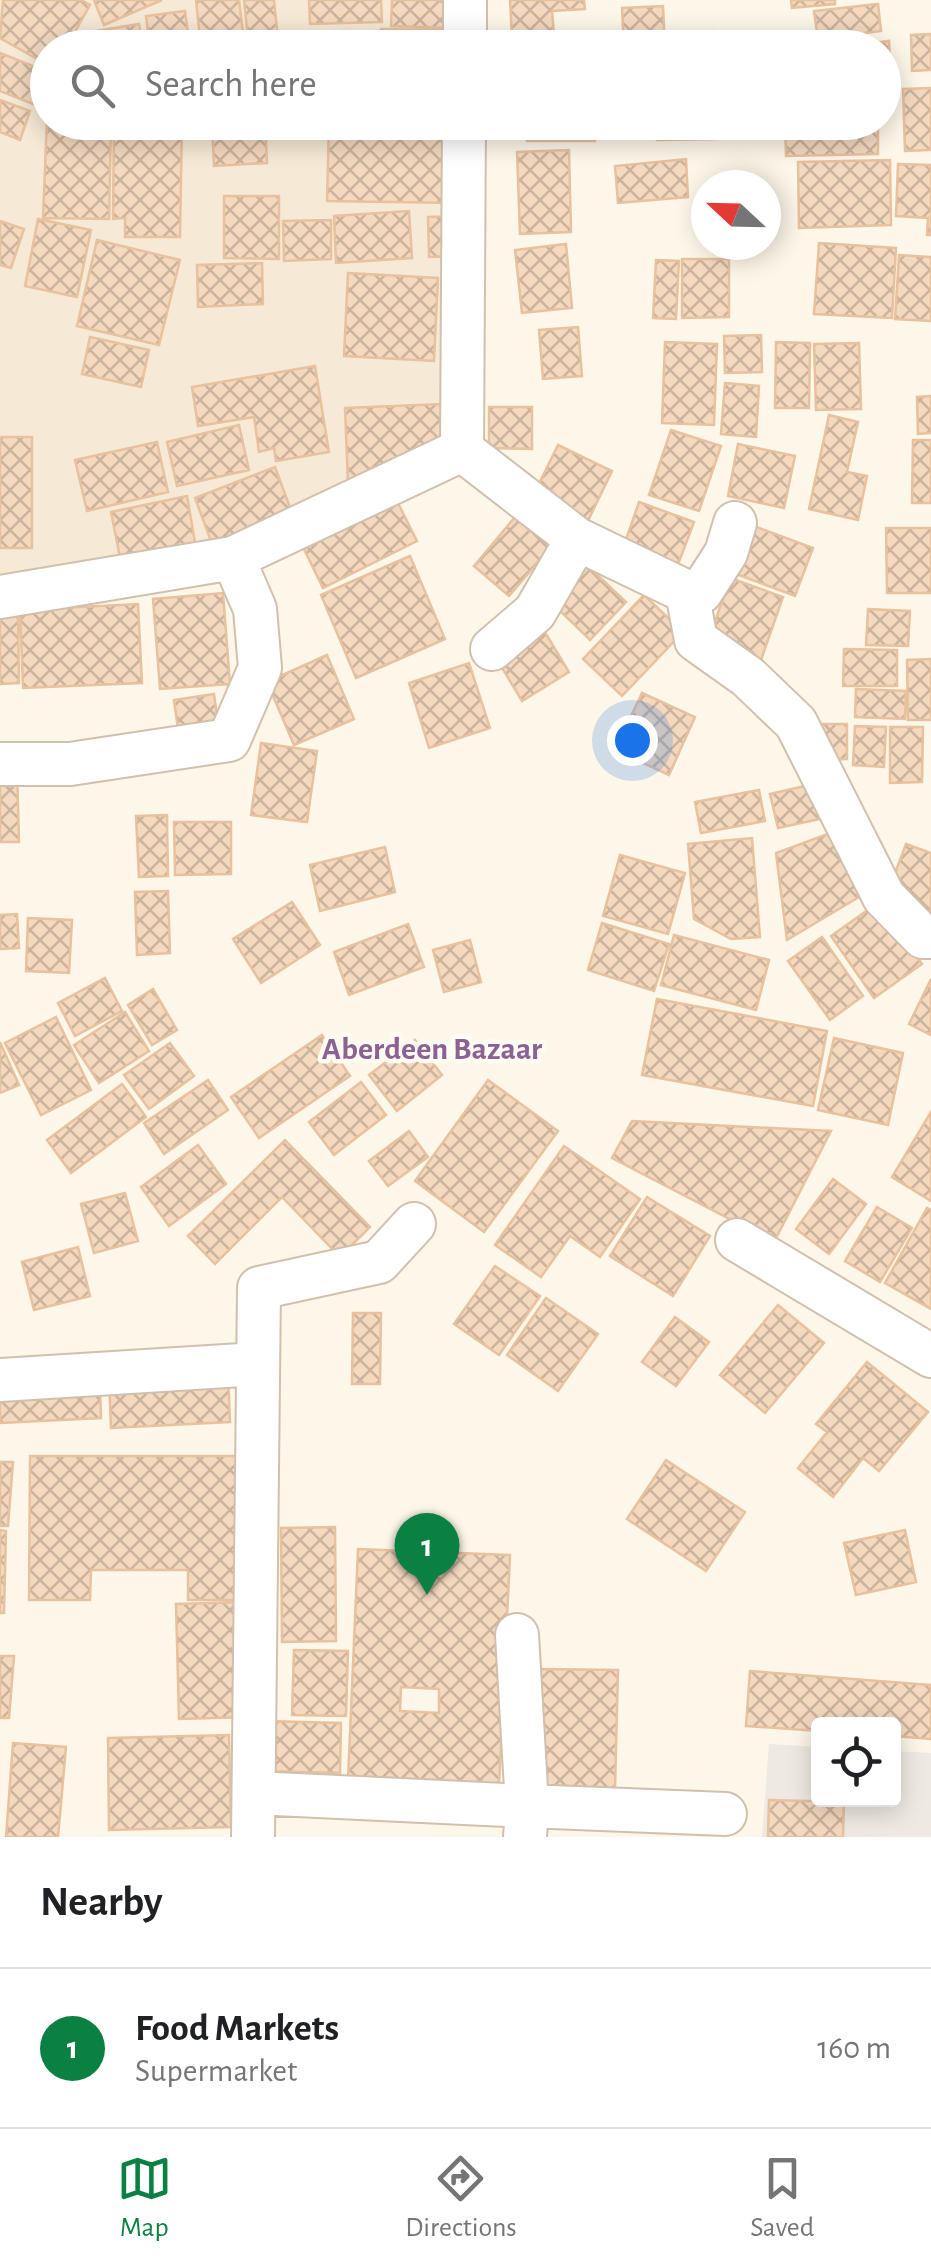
<!DOCTYPE html>
<html lang="en">
<head>
<meta charset="utf-8">
<style>
	:root { --surface:#fff; --page:#f6f6f6; --text:#202124; --muted:#757577; --line:#e0e0e0; --accent:#0b8043 }
	body { margin:0; font-family:"Alegreya Sans",sans-serif; background:var(--page); color:var(--text) }
	.controls { position:absolute; right:30px; bottom:30px; display:grid; overflow:hidden; border-radius:10px; box-shadow:0 5px 25px #0003 }
	.controls button { width:90px; height:90px; display:grid; place-items:center; padding:0; border:0; border-bottom:2px solid var(--line); background:var(--surface); color:var(--text); font:50px sans-serif }
	.compass { position:absolute; left:691px; top:170px; width:90px; height:90px; border-radius:50%; background:var(--surface); box-shadow:0 5px 25px #0003; rotate:292deg }
	.you { position:absolute; left:632px; top:740px; width:35px; height:35px; margin:-25px; border:8px solid #fff; border-radius:50%; background:#1a73e8; box-shadow:0 0 0 15px #1a73e833 }
	.badge { display:grid; place-items:center; width:65px; height:65px; border-radius:50%; background:var(--accent); color:#fff; font-size:32px; font-weight:700 }
	.pin { position:absolute; translate:-50% -82px; filter:drop-shadow(0 2px 5px #0008) }
	.pin::after { content:''; position:absolute; top:52px; width:35px; height:30px; background:inherit; clip-path:polygon(0 0,100% 0,50% 100%) }
	.list { margin:0; padding:0; list-style:none }
	h2 { display:flex; justify-content:space-between; align-items:center; height:130px; margin:0; padding:0 40px; font-size:42px }
	h2 small { font-size:32px; font-weight:400; color:var(--muted) }
	.list li { display:grid; grid-template-columns:65px 1fr auto; gap:30px; align-items:center; box-sizing:border-box; height:160px; padding:0 40px; border-top:2px solid var(--line) }
	.list b { display:block; font-size:38px; white-space:nowrap }
	.list p { margin:0; font-size:32px; white-space:nowrap; color:var(--muted) }
	.list em { font-size:32px; font-style:normal; color:var(--muted) }
	.icon { flex:none; width:55px; height:55px; fill:none; stroke:currentColor; stroke-width:2; stroke-linecap:round; stroke-linejoin:round }
	.map { position:relative; flex:none; width:931px; height:1837px; overflow:hidden }
	.search { position:absolute; background:var(--surface); box-shadow:0 5px 25px #0003; left:30px; right:30px; top:30px; height:110px; display:flex; align-items:center; gap:25px; box-sizing:border-box; padding:0 35px; border-radius:55px; color:var(--muted); font-size:38px }
	.sheet { height:290px; background:var(--surface) }
	nav { display:flex; justify-content:space-around; align-items:center; box-sizing:border-box; height:140px; border-top:2px solid var(--line); background:var(--surface); font-size:28px; color:var(--muted) }
	nav a { display:grid; justify-items:center; gap:5px }
	nav .on { color:var(--accent) }
	.map>svg:first-child { display:block }
	.residential { fill:#f6ead6 }
	.industrial { fill:#eee9e2 }
	.building { fill:url(#building-cross-hatch); stroke:#e8c19e; stroke-width:2.5; fill-rule:evenodd }
	.lines { fill:none; stroke-linecap:round; stroke-linejoin:round }
	.street-casing { stroke:#d1c0ad; stroke-width:46 }
	.street { stroke:#fff; stroke-width:42 }
	.labels { text-anchor:middle; stroke-width:9; stroke-linejoin:round; paint-order:stroke }
	.neighbourhood-label { font-size:32px; font-weight:bold; fill:#8a6296; stroke:#fffbf0 }
</style>
</head>
<body>
<div class="map">
<svg width="931" height="1837" viewBox="0 0 931 1837">
	<defs>
		<pattern id="building-cross-hatch" width="8" height="8" patternUnits="userSpaceOnUse" patternTransform="scale(2.5)"><rect width="8" height="8" fill="#f4d9bf"/><path d="M0 0l8 8M0 8l8-8" fill="none" stroke="#cbb39d"/></pattern>
	</defs>
	<rect width="100%" height="100%" fill="#fdf7e9"/>
	<path class="residential" d="M0,0H455V47L48,48V122L454,123L452,446L227,550L0,580Z"/>
	<path class="industrial" d="M769,1744L818,1747V1800H894V1751L931,1753V1837H762Z"/>
	<path class="building" d="M3,0H81L90,5L66,48H48V65L0,38Z
		M94,0H162L104,25Z
		M196,0H239L245,48H201Z
		M244,0H274L279,48H249Z
		M309,0H381L382,22L310,24Z
		M392,0H451L450,28L391,26Z
		M510,0H584L585,9L552,11L554,33L512,37Z
		M791,0H835V4L792,8Z
		M878,4L881,31L818,39L814,11Z
		M663,6L665,48H624L622,8Z
		M185,11L190,48H150L146,16Z
		M139,24L143,48H87L84,33Z
		M381,29L442,30V48H381Z
		M714,31L715,48H668L667,33Z
		M375,34V48H309V35Z
		M931,34V70L912,71L911,35Z
		M889,41L892,95H884V48H833Z
		M0,53L48,72V110L0,91Z
		M931,88V150L905,151L903,89Z
		M0,100L30,111L20,140L0,132Z
		M47,118L48,122H111L109,219L43,218Z
		M114,122H182L180,237H125V218L113,219Z
		M265,122L267,163L214,166L212,124Z
		M329,122H455L454,203L327,201Z
		M528,122H596L595,141H527Z
		M657,122H716L717,139L657,140Z
		M785,122H878V154L786,156Z
		M569,150L571,232L520,234L517,152Z
		M686,159L688,197L618,203L615,166Z
		M890,160L891,225L799,228L798,162Z
		M898,164L931,165V235H927L928,218L896,216Z
		M224,196H279V259L224,258Z
		M409,211L412,258L336,263L334,216Z
		M460,216L461,256L429,257L428,217Z
		M38,219L91,230L77,297L25,286Z
		M331,220V259L284,261L283,221Z
		M0,221L24,229L11,268L0,265Z
		M97,240L180,260L159,345L77,326Z
		M819,243L896,248L892,318L814,314Z
		M566,244L572,308L522,313L515,250Z
		M899,255L931,257V321L895,319Z
		M682,259H729V317L682,318Z
		M656,260L679,261L676,319L653,318Z
		M262,263L263,304L198,307L197,265Z
		M348,273L438,278L434,361L344,356Z
		M578,327L582,376L543,379L539,330Z
		M761,335L762,372L725,373L724,336Z
		M90,337L149,350L141,387L82,374Z
		M665,342L717,344L714,425L662,423Z
		M776,342L810,343L809,408H775Z
		M859,343L861,409L816,410L814,344Z
		M315,366L329,452L276,461L274,448L259,452L254,417L198,426L192,387Z
		M725,383L759,386L756,437L721,434Z
		M931,396V433L918,434L917,397Z
		M442,404L444,453L348,483L345,408Z
		M489,407H532V449L489,448Z
		M829,415L858,422L847,472L867,476L858,520L809,509Z
		M239,425L249,470L177,486L167,442Z
		M671,430L721,446L699,511L649,495Z
		M0,437H32V548H0Z
		M913,440H931V503H912Z
		M157,442L168,492L87,511L75,460Z
		M738,444L795,456L784,508L728,496Z
		M558,445L612,471L586,525L532,498Z
		M275,467L292,513L212,544L195,498Z
		M187,496L196,548L121,563L111,512Z
		M395,497L417,541L323,588L302,545Z
		M639,502L694,522L676,570L622,551Z
		M520,511L556,541L509,596L474,566Z
		M754,526L813,548L795,596L736,574Z
		M886,528H931V593H887Z
		M410,556L445,639L356,678L321,595Z
		M588,566L626,602L590,640L552,603Z
		M730,578L783,597L761,660L708,642Z
		M223,593L230,684L160,689L153,599Z
		M644,595L683,632L622,696L583,659Z
		M138,604L142,683L23,688L20,610Z
		M868,609L910,611L908,646L866,645Z
		M0,611H18L19,683L0,684Z
		M540,624L569,672L522,701L493,653Z
		M844,649L897,650V686H843Z
		M327,655L354,719L294,745L267,682Z
		M931,659V720H908L907,660Z
		M469,663L490,728L429,748L409,683Z
		M856,689L906,691L905,719L855,717Z
		M642,693L695,717L669,775L615,750Z
		M214,694L219,731L179,736L174,700Z
		M815,724H847V759L816,760Z
		M855,726L886,727L884,767L853,765Z
		M890,727H923L922,782L890,783Z
		M261,743L317,751L307,822L251,815Z
		M17,768L19,842H0V769Z
		M822,782L829,817L778,828L770,794Z
		M759,790L765,821L701,833L695,802Z
		M167,815L168,876L139,877L136,816Z
		M174,822H231V874L175,875Z
		M841,829L864,894L787,940L776,853Z
		M752,838L760,937L731,939L694,919L688,844Z
		M906,844L931,853V914L886,897Z
		M385,847L395,892L320,911L310,865Z
		M620,855L685,873L668,934L603,916Z
		M168,891L170,953L137,955L135,892Z
		M292,902L320,945L261,983L233,939Z
		M879,902L922,964L874,998L831,936Z
		M17,914L19,948L0,949V915Z
		M28,918L72,920L69,973L26,971Z
		M602,923L669,944L654,991L588,970Z
		M408,924L424,967L349,995L334,952Z
		M674,935L769,960L756,1010L661,985Z
		M822,937L863,996L830,1020L788,961Z
		M470,940L481,982L444,992L433,950Z
		M105,978L122,1011L75,1036L58,1003Z
		M931,979V1035L909,1024Z
		M153,989L177,1030L152,1045L128,1005Z
		M657,999L827,1031L813,1106L642,1075Z
		M125,1012L149,1051L99,1083L74,1045Z
		M56,1017L91,1090L41,1115L5,1043Z
		M322,1035L350,1076L259,1138L231,1097Z
		M834,1038L903,1053L888,1125L818,1110Z
		M415,1040L442,1075L397,1111L369,1075Z
		M0,1042L19,1085L0,1093Z
		M170,1043L194,1076L149,1109L124,1075Z
		M208,1080L228,1110L164,1154L144,1123Z
		M488,1080L558,1131L484,1232L415,1181Z
		M361,1082L386,1115L334,1155L309,1122Z
		M122,1084L146,1117L71,1173L47,1140Z
		M931,1112V1201L892,1177Z
		M632,1121L831,1131L774,1242L612,1158Z
		M409,1131L428,1157L388,1186L369,1161Z
		M285,1140L370,1227L340,1257L282,1197L215,1264L188,1236Z
		M198,1145L226,1184L169,1226L141,1187Z
		M564,1146L640,1199L600,1257L570,1236L541,1277L495,1245Z
		M833,1179L866,1204L829,1254L796,1229Z
		M125,1193L138,1241L94,1253L81,1204Z
		M647,1197L710,1236L673,1296L610,1256Z
		M877,1207L912,1228L880,1282L845,1261Z
		M927,1208L931,1210V1309L885,1283Z
		M78,1247L90,1296L34,1310L22,1262Z
		M495,1266L540,1296L499,1355L454,1324Z
		M546,1298L598,1334L558,1391L507,1355Z
		M778,1305L824,1343L765,1413L720,1375Z
		M353,1313H381L380,1384H352Z
		M675,1317L709,1342L676,1386L642,1362Z
		M867,1362L928,1412L879,1471L863,1458L833,1497L798,1468L827,1432L816,1424Z
		M228,1374L230,1422L111,1428L109,1379Z
		M100,1384L101,1418L0,1423V1389Z
		M30,1456H243V1600H188V1570H91L90,1600H29Z
		M666,1460L745,1512L706,1571L627,1519Z
		M0,1462H13L8,1526H0Z
		M335,1527L336,1641L282,1642L281,1528Z
		M0,1530L6,1531L4,1613H0Z
		M905,1530L916,1582L856,1595L844,1543Z
		M358,1549L510,1555L499,1785L348,1780ZM401,1687L439,1689V1713L400,1711Z
		M247,1602L250,1717L179,1719L176,1604Z
		M294,1650L348,1651L346,1716L292,1715Z
		M0,1656H14L9,1718H0Z
		M536,1669L618,1670L615,1789L533,1788Z
		M750,1671L931,1685V1739L894,1736V1724H818V1731L746,1726Z
		M266,1721L341,1723L340,1773L264,1771Z
		M229,1735L231,1827L109,1830L108,1738Z
		M13,1743L66,1747L58,1837H6Z
		M769,1800L844,1802L843,1837H768Z"/>
	<g class="lines">
		<defs>
			<path id="street" d="M465,48V0
				M462,450L577,539L687,592L696,640L748,677L796,723L884,897L923,937H931
				M687,592H701L726,553L735,523
				M0,597L233,558L462,450L464,122
				M492,649L535,612L577,539
				M0,764H70L229,740L260,668L255,609L233,558
				M737,1240L931,1356
				M0,1380L258,1364
				M517,1635L527,1806L725,1814
				M254,1793L527,1806L525,1837
				M253,1837L259,1288L379,1262L414,1224"/>
		</defs>
		<use href="#street" class="street-casing"/>
		<use href="#street" class="street"/>
	</g>
	<g class="labels">
		<g class="neighbourhood-label">
			<text x="432" y="1059">Aberdeen Bazaar</text>
		</g>
	</g>
</svg>
<div class="controls">
<button><svg class="icon" aria-label="locate" viewBox="0 0 24 24"><circle cx="12" cy="12" r="6"/><path d="M12 2v4M12 18v4M2 12h4M18 12h4"/></svg></button>
</div>
<svg class="compass" viewBox="-18 -18 36 36"><path d="M0-13l5 13h-10z" fill="#e53935"/><path d="M0 13l5-13h-10z" fill="#757577"/></svg>
<div class="you"></div>
<div class="pin badge" style="left:427px;top:1595px">1</div>
<div class="search"><svg class="icon" aria-label="search" viewBox="0 0 24 24"><circle cx="10" cy="10" r="6"/><path d="M15 15l6 6"/></svg>Search here</div>
</div>
<section class="sheet">
<h2>Nearby<small></small></h2>
<ul class="list">
<li><span class="badge">1</span><div><b>Food Markets</b><p>Supermarket</p></div><em>160 m</em></li>
</ul>
</section>
<nav>
<a class="on"><svg class="icon" aria-label="map" viewBox="0 0 24 24"><path d="M3 6l6-2 6 2 6-2v14l-6 2-6-2-6 2zM9 4v14M15 6v14"/></svg>Map</a>
<a><svg class="icon" aria-label="directions" viewBox="0 0 24 24"><path d="M12 3l9 9-9 9-9-9zM9 14v-3h6M13 9l2 2-2 2"/></svg>Directions</a>
<a><svg class="icon" aria-label="saved" viewBox="0 0 24 24"><path d="M7 4h10v16l-5-4-5 4z"/></svg>Saved</a>
</nav>
</body>
</html>
